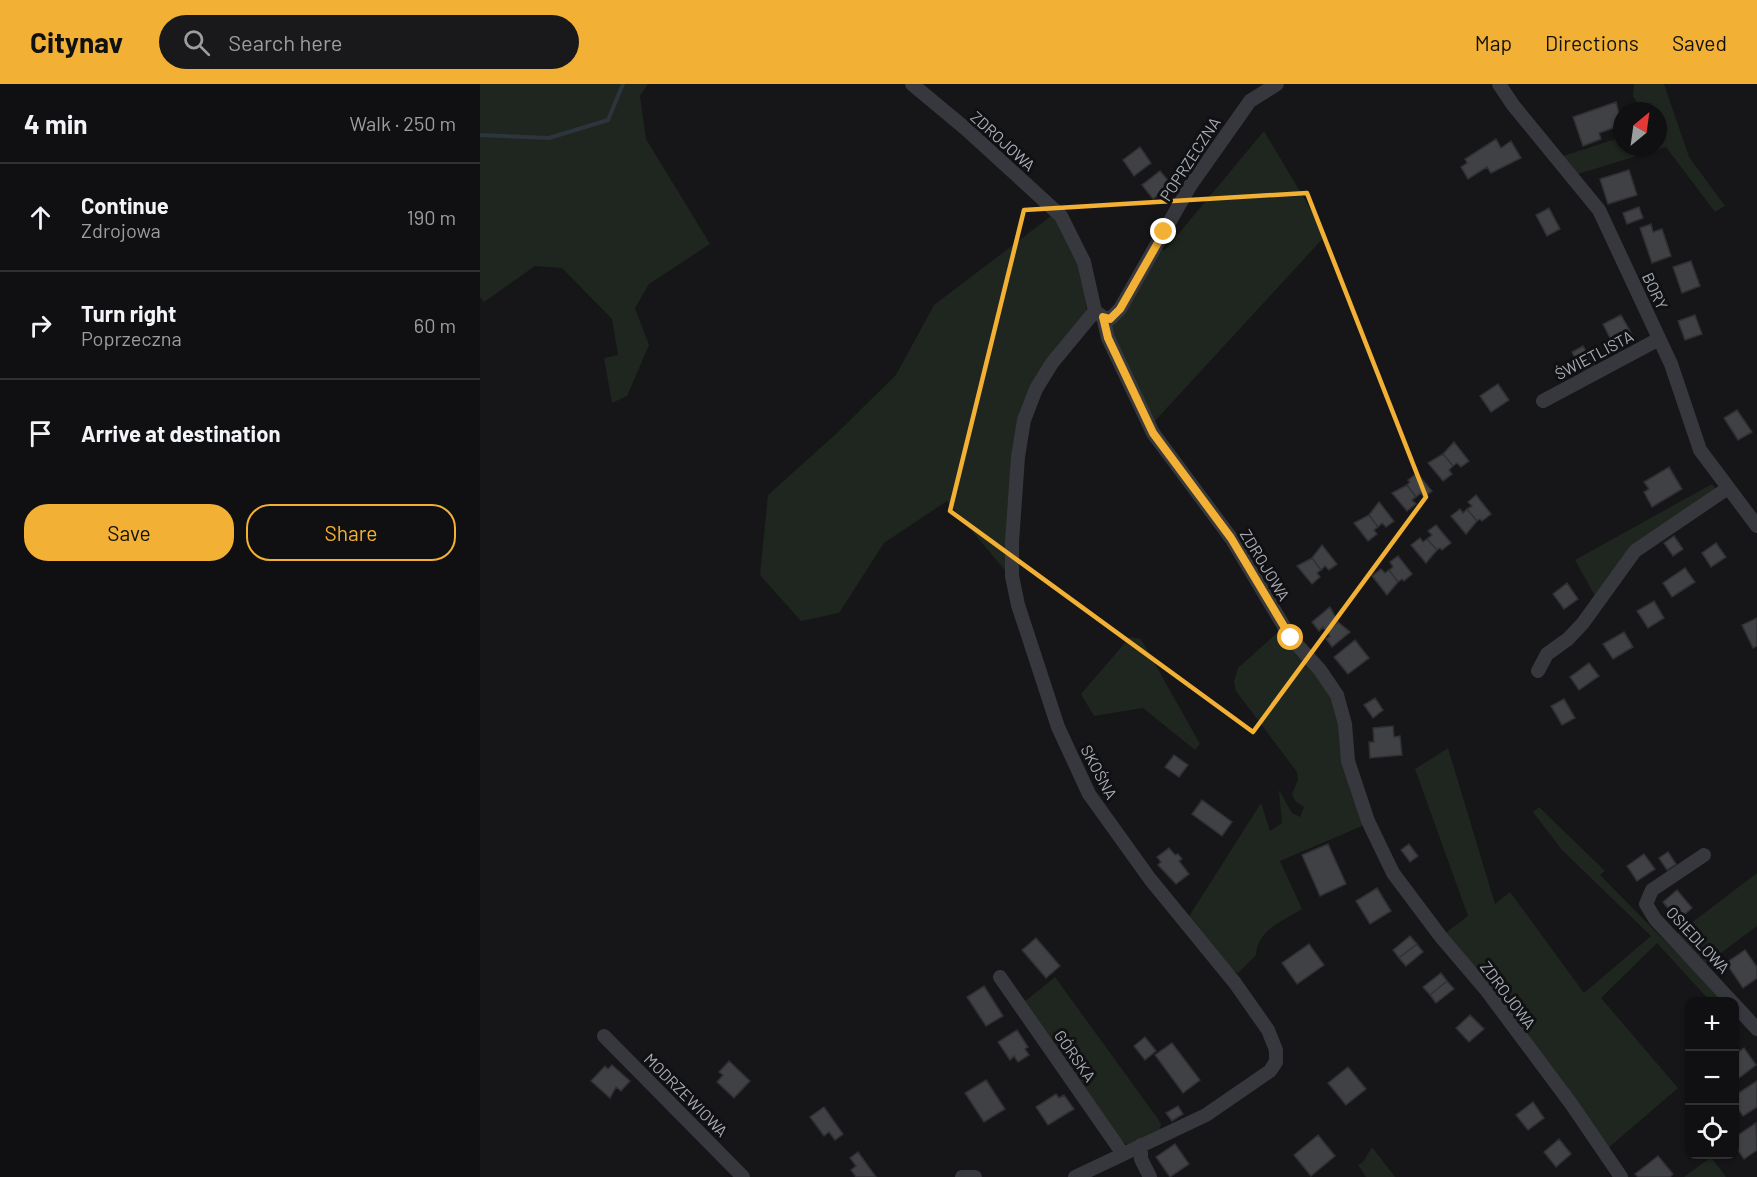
<!DOCTYPE html>
<html lang="en">
<head>
<meta charset="utf-8">
<style>
	:root { --surface:#101012; --page:#19191b; --text:#f1f3f6; --muted:#9c9d9f; --line:#303032; --accent:#f2b134 }
	body { margin:0; font-family:Barlow,sans-serif; background:var(--page); color:var(--text) }
	.controls { position:absolute; right:18px; bottom:18px; display:grid; overflow:hidden; border-radius:12px; box-shadow:0 2px 4px #0004 }
	.controls button { width:54px; height:54px; display:grid; place-items:center; padding:0; border:0; border-bottom:2px solid var(--line); background:var(--surface); color:var(--text); font:30px sans-serif }
	.compass { position:absolute; left:1133px; top:18px; width:54px; height:54px; border-radius:50%; background:var(--surface); box-shadow:0 2px 4px #0004; rotate:29deg }
	.stop { position:absolute; width:18px; height:18px; margin:-14px; border:4px solid #f2b134; border-radius:50%; background:#fff }
	.stop.end { background:#f2b134; border-color:#fff; box-shadow:0 2px 6px #0008 }
	.list { margin:0; padding:0; list-style:none }
	h2 { display:flex; justify-content:space-between; align-items:center; height:78px; margin:0; padding:0 24px; font-size:26px }
	h2 small { font-size:20px; font-weight:400; color:var(--muted) }
	.list li { display:grid; grid-template-columns:39px 1fr auto; gap:18px; align-items:center; box-sizing:border-box; height:108px; padding:0 24px; border-top:2px solid var(--line) }
	.list b { display:block; font-size:22px; white-space:nowrap }
	.list p { margin:0; font-size:20px; white-space:nowrap; color:var(--muted) }
	.list em { font-size:20px; font-style:normal; color:var(--muted) }
	.actions { display:flex; gap:12px; padding:18px 24px }
	.actions a { flex:1; padding:14px 0; border:2px solid var(--accent); border-radius:24px; text-align:center; font-size:21px; color:var(--accent) }
	.actions .main { background:var(--accent); color:#111 }
	.icon { flex:none; width:33px; height:33px; fill:none; stroke:currentColor; stroke-width:2; stroke-linecap:round; stroke-linejoin:round }
	.map { position:relative; flex:none; width:1277px; height:1093px; overflow:hidden }
	header { display:flex; align-items:center; gap:36px; box-sizing:border-box; height:84px; padding:0 30px; background:var(--accent); color:#111 }
	header strong { font-size:28px }
	nav { display:flex; gap:33px; margin-inline-start:auto; font-size:21px }
	.search { width:420px; height:54px; background:var(--page); display:flex; align-items:center; gap:15px; box-sizing:border-box; padding:0 21px; border-radius:33px; color:var(--muted); font-size:22px }
	main { display:flex }
	aside { flex:1; background:var(--surface) }
	.map>svg:first-child { display:block }
	.green { fill:#1e261f }
	.lines { fill:none; stroke-linecap:round; stroke-linejoin:round }
	.stream { stroke:#2c353c; stroke-width:4 }
	.building { fill:#404145; stroke:#303034; stroke-width:1.5 }
	.minor { stroke:#37383d; stroke-width:14 }
	.route { stroke:#f2b134; stroke-width:8 }
	.marked { fill:none; stroke:#f2b134; stroke-width:4.5; stroke-linejoin:round }
	.labels { text-anchor:middle; stroke-width:6; stroke-linejoin:round; paint-order:stroke }
	.street-label { font-size:16px; fill:#a8adb8; stroke:#111113 }
</style>
</head>
<body>
<header>
<strong>Citynav</strong>
<div class="search"><svg class="icon" aria-label="search" viewBox="0 0 24 24"><circle cx="10" cy="10" r="6"/><path d="M15 15l6 6"/></svg>Search here</div>
<nav><a>Map</a><a>Directions</a><a>Saved</a></nav>
</header>
<main>
<aside>
<h2>4 min<small>Walk · 250 m</small></h2>
<ul class="list">
<li><svg class="icon" aria-label="ahead" viewBox="0 0 24 24"><path d="M12 20V5M6 11l6-6 6 6"/></svg><div><b>Continue</b><p>Zdrojowa</p></div><em>190 m</em></li>
<li><svg class="icon" aria-label="right" viewBox="0 0 24 24"><path d="M7 20v-9h11M14 6l5 5-5 5"/></svg><div><b>Turn right</b><p>Poprzeczna</p></div><em>60 m</em></li>
<li><svg class="icon" aria-label="arrive" viewBox="0 0 24 24"><path d="M6 21V4h12l-3 4 3 4H6"/></svg><div><b>Arrive at destination</b></div></li>
</ul>
<div class="actions"><a class="main">Save</a><a>Share</a></div>
</aside>
<div class="map">
<svg width="1277" height="1093" viewBox="0 0 1277 1093">
	<rect width="100%" height="100%" fill="#161618"/>
	<path class="green" d="M0,0H168L160,12L166,55L230,160L169,200L155,224L169,261L147,312L132,319L124,274L138,271L132,235L82,184L55,182L4,218L0,213Z
		M1154,0H1184L1209,73L1245,122L1235,128L1186,63L1098,90L1083,72L1142,53V63H1178V27H1162L1153,12Z
		M784,47L846,151L674,338L637,268L631,243L677,165L685,166Z
		M575,129L601,178L607,228L547,315L529,491L467,417L404,459L359,529L321,537L280,491L288,411L357,349L416,291L454,221Z
		M1232,400L1237,406L1153,465L1115,512L1095,476Z
		M798,548L803,550L854,611L860,636L863,675L882,742L800,777L822,825C803,837 777,846 776,871L758,889L748,884L708,834L781,719L790,747L802,739L799,706L812,729L820,733L824,723L815,717L812,710L818,696L817,688L756,607L754,598L758,584Z
		M650,553L661,555L720,660L715,666L663,624L614,632L601,610Z
		M968,664L1015,820L1030,808L1104,909L1171,852L1082,766L1053,728L1059,723L1125,787L1120,791L1244,917H1230L1177,859L1121,914L1198,1004L1127,1065L964,850L988,832L935,685Z
		M1277,789V842L1225,881L1197,850Z
		M575,893L678,1035L681,1040L679,1049L649,1062L639,1055L543,919Z
		M892,1063L915,1093H886L878,1081L883,1078Z
		M1231,1073L1246,1093H1204Z"/>
	<g class="lines">
		<path class="stream" d="M0,51L69,54L128,36L143,0"/>
	</g>
	<path class="building" d="M1136,18L1142,41L1119,49L1121,55L1103,62L1093,33Z
		M1016,55L1021,64L1031,57L1041,74L1011,89L1007,83L988,95L981,83L987,79L985,75Z
		M660,63L671,79L654,92L643,76Z
		M1149,86L1157,111L1128,120L1120,95Z
		M680,87L691,100L673,115L662,101Z
		M1159,123L1163,134L1147,140L1143,129Z
		M1069,124L1080,145L1067,152L1056,131Z
		M1171,140L1173,148L1182,145L1191,172L1172,179L1160,144Z
		M1211,177L1220,202L1202,209L1193,183Z
		M1141,231L1153,252L1134,262L1123,240Z
		M1215,231L1222,250L1205,256L1198,237Z
		M1103,262L1114,281L1102,287L1092,268Z
		M1018,300L1029,316L1011,328L1000,312Z
		M1257,326L1272,348L1258,356L1244,334Z
		M974,358L989,377L981,383L977,379L973,382L963,370Z
		M963,370L973,382L969,386L972,390L963,397L948,379Z
		M1189,383L1202,405L1172,423L1164,408L1169,405L1164,398Z
		M937,389L952,407L944,413L941,409L936,413L927,401L930,398L928,396Z
		M927,401L936,413L932,416L936,420L927,427L912,409Z
		M996,411L1011,430L1002,437L1000,435L997,437L987,425L992,422L988,418Z
		M899,418L914,437L906,443L902,439L898,443L889,431Z
		M980,425L983,429L987,425L997,437L986,450L971,432Z
		M889,431L898,443L894,446L897,450L888,457L874,439Z
		M956,441L971,459L962,466L960,464L957,466L947,455L952,451L948,447Z
		M1194,452L1203,465L1193,472L1184,459Z
		M940,454L943,458L947,455L957,466L946,479L931,461Z
		M1236,459L1246,473L1231,483L1222,469Z
		M842,461L857,480L849,486L845,482L841,486L832,474Z
		M918,472L932,490L924,497L922,495L918,498L909,486L913,483L910,478Z
		M832,474L841,486L837,489L840,493L832,500L817,482Z
		M1205,484L1215,498L1192,513L1183,499Z
		M901,485L905,489L909,486L918,498L907,511L892,492Z
		M1087,499L1098,515L1084,525L1073,510Z
		M1174,517L1184,534L1168,544L1157,527Z
		M850,523L858,538L846,547L843,543L839,547L832,538Z
		M1277,534V562L1273,564L1262,541Z
		M858,538L870,548L852,563L846,555L850,552L846,547Z
		M1144,548L1153,563L1133,575L1123,560Z
		M875,556L889,574L868,590L854,573Z
		M1109,579L1119,592L1099,606L1090,593Z
		M895,614L903,626L893,634L884,621Z
		M1084,615L1095,634L1082,641L1071,622Z
		M913,642L914,653L920,652L922,671L890,674L889,658H894L893,644Z
		M694,671L708,681L699,693L685,683Z
		M722,716L752,738L742,752L712,730Z
		M848,760L866,800L840,812L822,771Z
		M929,760L938,772L930,778L921,766Z
		M689,764L695,771L698,770L702,775L699,777L709,790L696,800L678,781L681,778L677,773Z
		M1188,768L1196,780L1187,786L1179,774Z
		M1164,770L1175,785L1157,797L1147,782Z
		M897,804L911,827L890,840L876,817Z
		M1197,806L1212,824L1198,836L1183,818Z
		M930,852L937,860L919,874L913,866Z
		M556,854L580,882L566,894L542,866Z
		M829,860L844,881L817,900L802,879Z
		M937,860L943,868L926,882L919,874Z
		M1265,866L1277,883V894L1263,904L1246,879Z
		M961,889L967,897L950,911L943,903Z
		M967,897L974,905L956,919L950,911Z
		M504,902L523,932L506,942L487,913Z
		M990,931L1004,945L989,958L976,944Z
		M537,946L548,963L545,965L549,971L538,978L534,972L530,976L518,958Z
		M665,953L676,967L665,976L654,962Z
		M692,959L720,996L703,1009L675,971Z
		M1264,964L1276,981L1255,997L1254,971Z
		M249,977L270,997L254,1014L237,998L243,991L239,988Z
		M132,981L150,997L141,1007L136,1003L130,1014L111,997L125,982L128,985Z
		M868,983L886,1005L866,1021L848,999Z
		M506,996L525,1025L504,1038L485,1009Z
		M1277,997V1023L1263,1032L1254,1019V1012Z
		M576,1010L579,1014L584,1011L594,1025L568,1041L556,1023Z
		M1053,1018L1064,1034L1048,1046L1036,1031Z
		M698,1022L703,1030L692,1037L686,1029Z
		M344,1023L363,1050L355,1056L349,1048L344,1052L330,1033Z
		M1276,1039L1277,1066L1264,1075L1254,1061V1054Z
		M838,1051L855,1072L831,1092L814,1071Z
		M1079,1055L1091,1070L1076,1083L1064,1068Z
		M695,1060L709,1080L690,1093L676,1073Z
		M378,1068L396,1093H376L371,1086L376,1082L370,1074Z
		M1178,1072L1193,1090L1190,1093H1158L1155,1090Z"/>
	<g class="lines">
		<path class="minor" d="M432,0L486,45L581,132L604,178L615,227L623,233L628,254L673,349L751,454L811,554L840,586L857,611L865,640L868,677L888,737L913,789L961,853L1007,907L1092,1021L1141,1093
			M1019,0L1033,21L1119,126L1191,280L1220,366L1277,442
			M623,233L630,235L640,225L710,102L770,17L797,0
			M1063,317L1179,255
			M1058,587L1067,570L1088,555L1103,539L1155,467L1248,404
			M1224,771L1172,806L1166,820L1175,835L1252,918
			M520,893L643,1070
			M1254,920L1277,945
			M124,952L263,1093
			M661,1061V1075L670,1093
			M482,1093H495
			M595,1093L726,1031L790,987L796,978V966L788,946L755,899L670,795L609,710L578,643L538,521L532,492V458L538,373L544,336L556,305L572,279L615,227"/>
	</g>
	<g class="lines">
		<path class="route" d="M684,148L640,225L630,235L623,233L628,254L673,349L751,454L811,554"/>
	</g>
	<path class="marked" d="M827,109L946,413L773,648L470,427L544,126Z"/>
	<g class="labels">
		<g class="street-label">
			<text transform="translate(523 57) rotate(42)" y="6">ZDROJOWA</text>
			<text transform="translate(710 75) rotate(-57)" y="6">POPRZECZNA</text>
			<text transform="translate(1175 207) rotate(65)" y="6">BORY</text>
			<text transform="translate(1114 271) rotate(-28)" y="6">ŚWIETLISTA</text>
			<text transform="translate(785 481) rotate(59)" y="6">ZDROJOWA</text>
			<text transform="translate(619 688) rotate(62)" y="6">SKOŚNA</text>
			<text transform="translate(1218 856) rotate(47)" y="6">OSIEDLOWA</text>
			<text transform="translate(1028 911) rotate(53)" y="6">ZDROJOWA</text>
			<text transform="translate(595 972) rotate(55)" y="6">GÓRSKA</text>
			<text transform="translate(206 1011) rotate(45)" y="6">MODRZEWIOWA</text>
		</g>
	</g>
</svg>
<div class="controls">
<button>+</button>
<button>−</button>
<button><svg class="icon" aria-label="locate" viewBox="0 0 24 24"><circle cx="12" cy="12" r="6"/><path d="M12 2v4M12 18v4M2 12h4M18 12h4"/></svg></button>
</div>
<svg class="compass" viewBox="-18 -18 36 36"><path d="M0-13l5 13h-10z" fill="#e53935"/><path d="M0 13l5-13h-10z" fill="#9c9d9f"/></svg>
<div class="stop" style="left:811px;top:554px"></div>
<div class="stop end" style="left:684px;top:148px"></div>
</div>
</main>
</body>
</html>
